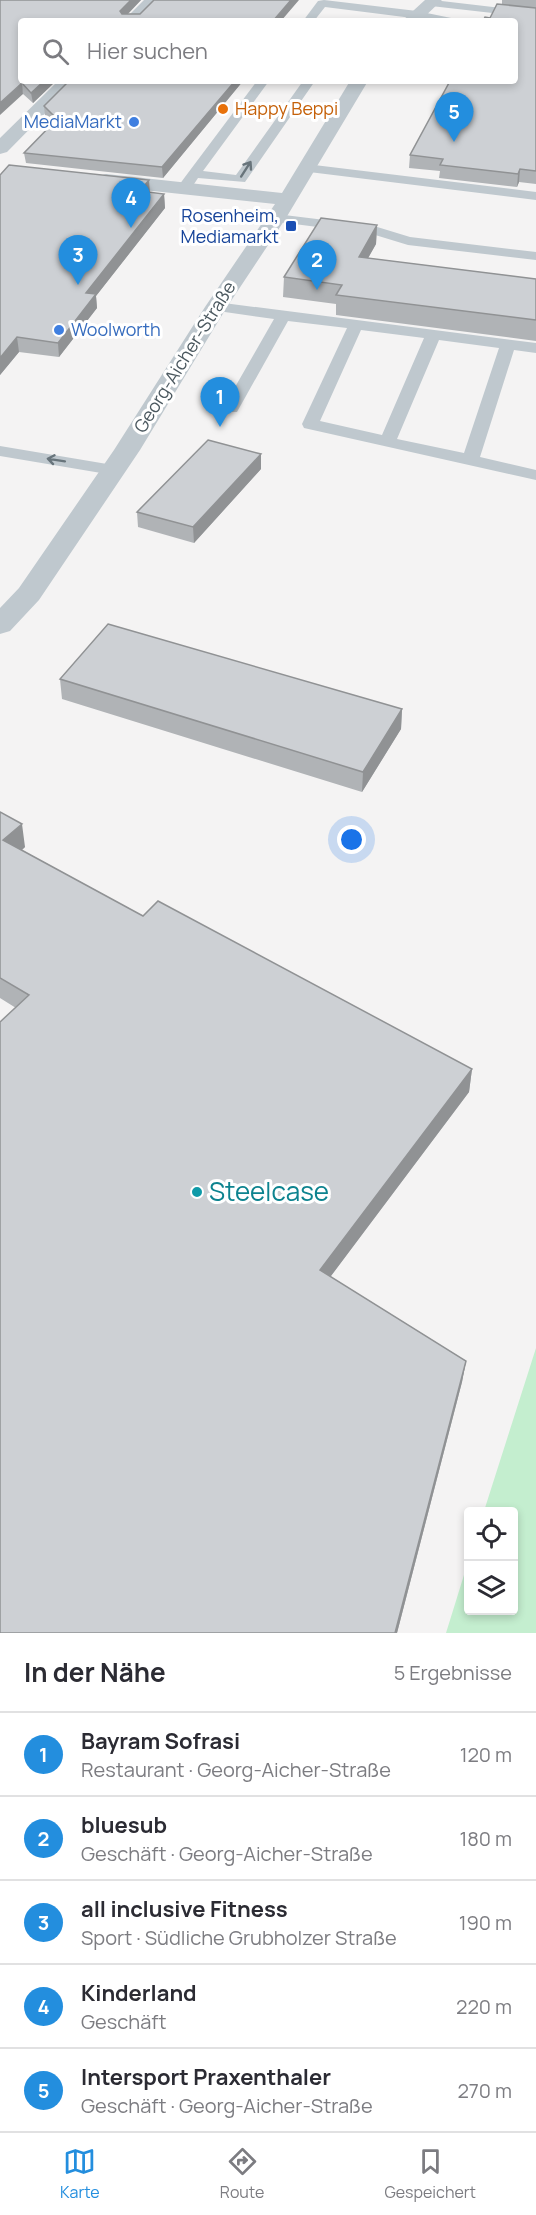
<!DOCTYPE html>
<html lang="de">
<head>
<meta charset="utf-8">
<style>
	:root { --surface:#fff; --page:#f2f2f3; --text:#2b2b33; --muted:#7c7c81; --line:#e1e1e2; --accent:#238ede }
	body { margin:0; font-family:Manrope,sans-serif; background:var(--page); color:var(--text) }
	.controls { position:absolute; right:18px; bottom:18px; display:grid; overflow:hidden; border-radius:6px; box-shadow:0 3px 9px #0003 }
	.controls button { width:54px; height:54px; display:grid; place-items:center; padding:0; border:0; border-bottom:2px solid var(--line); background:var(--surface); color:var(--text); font:30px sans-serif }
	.you { position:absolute; left:352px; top:840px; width:21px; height:21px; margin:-15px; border:4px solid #fff; border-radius:50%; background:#1a73e8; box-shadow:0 0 0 9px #1a73e833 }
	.badge { display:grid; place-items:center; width:39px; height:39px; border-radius:50%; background:var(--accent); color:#fff; font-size:20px; font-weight:700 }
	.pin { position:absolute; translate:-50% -50px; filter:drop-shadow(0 2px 3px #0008) }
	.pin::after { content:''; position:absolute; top:32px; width:21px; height:18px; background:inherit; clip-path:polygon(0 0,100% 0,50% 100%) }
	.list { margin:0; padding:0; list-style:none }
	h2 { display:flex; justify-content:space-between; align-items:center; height:78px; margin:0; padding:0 24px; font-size:26px }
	h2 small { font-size:20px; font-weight:400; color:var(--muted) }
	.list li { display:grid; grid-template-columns:39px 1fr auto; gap:18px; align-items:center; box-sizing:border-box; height:84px; padding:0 24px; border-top:2px solid var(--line) }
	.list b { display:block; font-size:22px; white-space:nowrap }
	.list p { margin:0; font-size:20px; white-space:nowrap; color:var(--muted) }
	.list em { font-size:20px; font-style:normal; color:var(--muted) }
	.icon { flex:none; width:33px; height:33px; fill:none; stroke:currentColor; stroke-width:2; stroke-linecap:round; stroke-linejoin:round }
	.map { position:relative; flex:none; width:536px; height:1633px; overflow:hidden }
	.search { position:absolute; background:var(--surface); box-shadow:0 3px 9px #0003; left:18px; right:18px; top:18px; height:66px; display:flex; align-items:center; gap:15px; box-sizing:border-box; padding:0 21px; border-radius:6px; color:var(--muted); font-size:22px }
	.sheet { height:498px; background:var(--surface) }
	nav { display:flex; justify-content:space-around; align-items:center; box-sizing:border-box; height:84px; border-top:2px solid var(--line); background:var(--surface); font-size:16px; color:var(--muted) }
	nav a { display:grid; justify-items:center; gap:3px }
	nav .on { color:var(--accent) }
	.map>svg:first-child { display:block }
	.green { fill:#c4eecf }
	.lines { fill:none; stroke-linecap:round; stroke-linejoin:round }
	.service { fill:#bfc8ce; fill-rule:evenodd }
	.minor { fill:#bfc8ce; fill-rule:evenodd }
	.wall { fill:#b0b3b6 }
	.shaded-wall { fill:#909294 }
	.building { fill:#cdd0d4; stroke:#909294; stroke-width:1.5 }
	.oneway { stroke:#68747b }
	.food-dot { fill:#e8710a; stroke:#fff; stroke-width:2 }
	.shop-dot { fill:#3f7fe0; stroke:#fff; stroke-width:2 }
	.transit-dot { fill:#1a4fb4; stroke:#fff; stroke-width:2 }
	.culture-dot { fill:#0f9aa8; stroke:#fff; stroke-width:2 }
	.labels { text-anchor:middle; stroke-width:6; stroke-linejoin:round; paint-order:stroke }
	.far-food-label { font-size:18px; fill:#c56008; stroke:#fff; text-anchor:start }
	.far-shop-label { font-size:18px; fill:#366cbe; stroke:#fff; text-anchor:end }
	.far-transit-label { font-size:18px; fill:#164399; stroke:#fff; text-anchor:end }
	.far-street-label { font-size:18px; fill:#4b585f; stroke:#fff }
	.near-culture-label { font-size:26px; fill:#0d838f; stroke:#fff; text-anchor:start }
</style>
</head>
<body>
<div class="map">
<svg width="536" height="1633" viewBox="0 0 536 1633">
	<rect width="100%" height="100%" fill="#f4f3f3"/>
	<path class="green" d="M536,1348V1633H446L468,1562V1610H514V1512L484,1511Z"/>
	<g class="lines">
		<path class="service" d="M324,0L417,11L456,19L457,21H436L325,7L314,21H303L318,1Z
			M433,0L536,12V18L431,6L426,3Z
			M257,81H269L203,171L236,175L303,81H315L245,182L198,178L192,187H182L180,184L182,181Z
			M306,164L536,192V200L301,171L299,168Z
			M276,214L374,226L410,237L536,252V260L408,245L372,234L271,221L269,218L271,215Z
			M216,302L536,343V353L514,350L480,457L536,470V480L304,428L302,424L347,328L288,321L237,412H225L223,408L274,319L211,310L208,307L211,304ZM361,330L424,338L382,435L320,421ZM439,340L499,348L464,453L397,439Z
			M0,446L113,465L119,466L122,470L119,474L113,475L0,456Z"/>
		<path class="minor" d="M144,0H161L140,21H123Z
			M425,0H442L420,21H402Z
			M58,81H77L7,152L0,154V138Z
			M350,81H368L286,218L227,307L140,450L39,600L10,631L0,634V608L19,588L114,450L205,307L275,204L106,186L99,184L96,180L99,176L106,174L282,193Z"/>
	</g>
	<path class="wall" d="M0,0H141L128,14L281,21H21V81H56L33,103L23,94Z
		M502,0H536V184L519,182L517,187L439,178L440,171L409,168L410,155L490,18L502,5Z
		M243,81L163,178L26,163L24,153L53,124L45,116L44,106Z
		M0,175L164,194L165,208L96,296L97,308L59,357L19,352L0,375Z
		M377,225L376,244L368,258L536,279V341L336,315V304L283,297L284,277Z
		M261,469L194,543L138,527L137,512Z
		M60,679L402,709L401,729L362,792L62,699Z
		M0,812L25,847L22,850L143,916L472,1069L469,1092L330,1277L466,1361L462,1382L397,1633L16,1008L0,998Z"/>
	<path class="shaded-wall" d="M131,0H141L121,21L120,11Z
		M291,0H299L281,21H273Z
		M44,81H56L33,103L31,93Z
		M235,81H243L163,178L162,167Z
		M22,83L23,94L0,115V103Z
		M520,169L519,182L517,187L518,174Z
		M149,180L150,193L140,191Z
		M164,194L165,208L96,296L97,308L59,357L58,343L86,293Z
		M377,225L376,244L358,276L359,257Z
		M17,337L19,352L0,375V358Z
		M261,454V469L194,543L193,527Z
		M402,709L401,729L362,792L363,772Z
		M22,824L25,847L7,863L3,840Z
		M472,1069L469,1092L319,1292L320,1270Z
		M466,1361L462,1382L397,1633H395Z"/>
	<path class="building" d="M0,0H131L120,11L122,14H140L154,0H291L273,21H21V81H44L31,93L22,83L0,103Z
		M497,4L536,8V171L520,169L518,174L440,165L443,159L410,155L450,81H515V21H483L485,17L490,18Z
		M69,81H235L162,167L24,153L57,119L44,106Z
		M9,165L149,180L140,191L164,194L86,293L96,294L58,343L17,337L0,358V175Z
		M321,218L377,225L359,257L536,279V320L336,295L342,285L284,277Z
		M208,440L261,454L193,527L137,512Z
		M108,624L402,709L363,772L60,679Z
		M0,812L22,824L3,840L143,916L158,901L472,1069L320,1270L466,1361L395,1633H0V1022L29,995L0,978Z"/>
	<defs><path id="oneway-shaft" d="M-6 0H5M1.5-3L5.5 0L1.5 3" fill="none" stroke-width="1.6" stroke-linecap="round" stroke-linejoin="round" transform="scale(1.5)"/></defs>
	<g class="oneway">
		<use href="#oneway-shaft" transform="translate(246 169) rotate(-57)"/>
		<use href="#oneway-shaft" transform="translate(56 460) rotate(-171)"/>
	</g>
	<circle class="food-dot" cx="223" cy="109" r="6"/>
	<g class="shop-dot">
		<circle cx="134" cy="122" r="6"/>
		<circle cx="59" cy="330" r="6"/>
	</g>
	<rect class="transit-dot" x="285" y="220" width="12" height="12" rx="3"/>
	<circle class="culture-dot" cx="197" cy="1192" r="6"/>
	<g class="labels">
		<g class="far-food-label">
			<text x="235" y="115">Happy Beppi</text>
		</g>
		<g class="far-shop-label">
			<text x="122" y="128">MediaMarkt</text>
			<text x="71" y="336" text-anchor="start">Woolworth</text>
		</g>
		<g class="far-transit-label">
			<text x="279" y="222">Rosenheim,<tspan x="279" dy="21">Mediamarkt</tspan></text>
		</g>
		<g class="far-street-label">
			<text transform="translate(185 357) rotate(-58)" y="6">Georg-Aicher-Straße</text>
		</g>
		<g class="near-culture-label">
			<text x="209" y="1201">Steelcase</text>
		</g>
	</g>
</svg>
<div class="controls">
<button><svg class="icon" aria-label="locate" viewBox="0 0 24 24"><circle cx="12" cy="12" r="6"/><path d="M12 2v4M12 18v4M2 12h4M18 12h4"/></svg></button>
<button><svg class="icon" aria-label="layers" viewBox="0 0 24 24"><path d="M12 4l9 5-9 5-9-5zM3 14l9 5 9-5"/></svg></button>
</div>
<div class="you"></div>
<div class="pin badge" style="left:220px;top:427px">1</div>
<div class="pin badge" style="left:317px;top:290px">2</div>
<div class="pin badge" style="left:78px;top:285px">3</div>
<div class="pin badge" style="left:131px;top:228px">4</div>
<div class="pin badge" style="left:454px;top:142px">5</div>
<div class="search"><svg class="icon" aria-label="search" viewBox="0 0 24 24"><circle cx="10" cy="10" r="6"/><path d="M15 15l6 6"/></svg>Hier suchen</div>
</div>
<section class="sheet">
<h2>In der Nähe<small>5 Ergebnisse</small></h2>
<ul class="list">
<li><span class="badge">1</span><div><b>Bayram Sofrasi</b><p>Restaurant · Georg-Aicher-Straße</p></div><em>120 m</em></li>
<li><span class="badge">2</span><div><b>bluesub</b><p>Geschäft · Georg-Aicher-Straße</p></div><em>180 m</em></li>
<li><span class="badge">3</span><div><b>all inclusive Fitness</b><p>Sport · Südliche Grubholzer Straße</p></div><em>190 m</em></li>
<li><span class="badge">4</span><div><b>Kinderland</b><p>Geschäft</p></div><em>220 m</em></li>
<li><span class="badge">5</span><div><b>Intersport Praxenthaler</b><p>Geschäft · Georg-Aicher-Straße</p></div><em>270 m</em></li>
</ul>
</section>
<nav>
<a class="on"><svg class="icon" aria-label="map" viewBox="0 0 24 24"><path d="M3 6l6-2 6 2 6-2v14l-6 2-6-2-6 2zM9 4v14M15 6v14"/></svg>Karte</a>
<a><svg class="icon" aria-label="directions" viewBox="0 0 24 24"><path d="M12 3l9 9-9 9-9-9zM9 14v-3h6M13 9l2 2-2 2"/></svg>Route</a>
<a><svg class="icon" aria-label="saved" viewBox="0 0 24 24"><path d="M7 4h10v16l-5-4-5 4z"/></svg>Gespeichert</a>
</nav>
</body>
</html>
